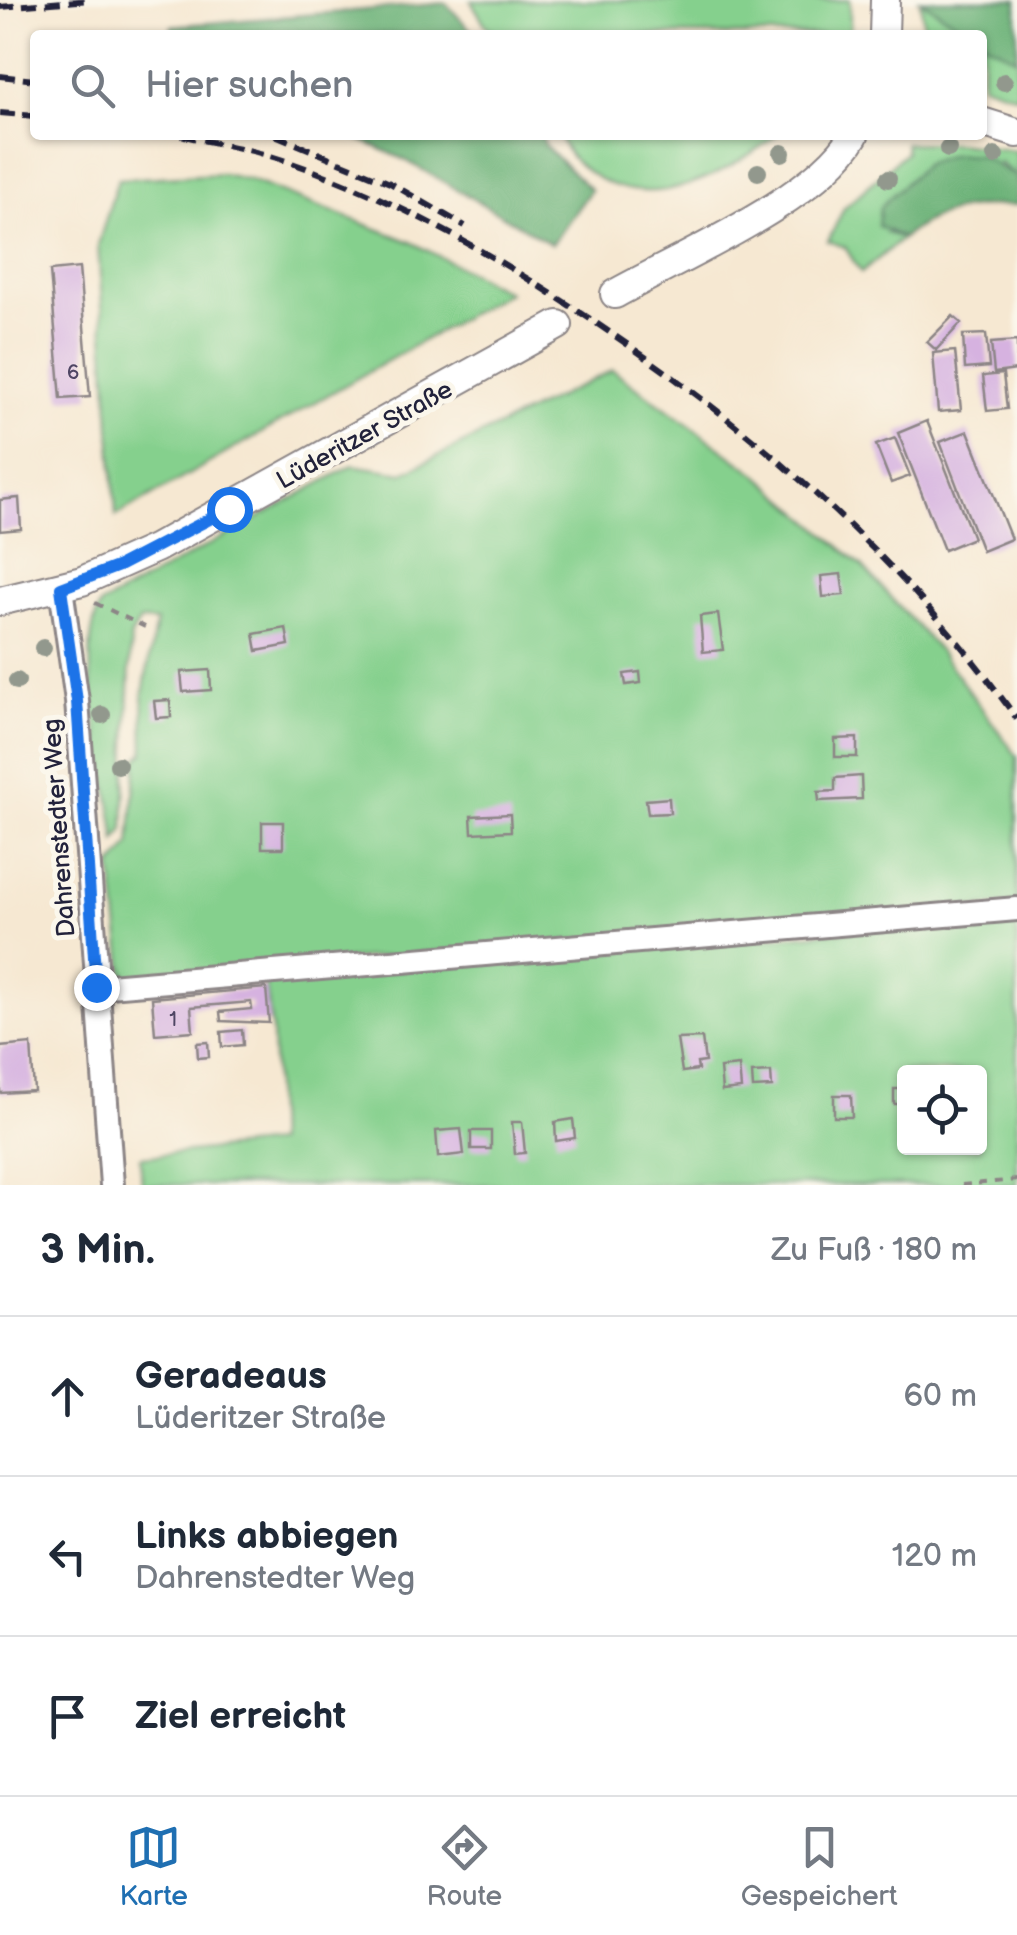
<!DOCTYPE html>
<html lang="de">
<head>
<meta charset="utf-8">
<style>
	:root { --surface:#fff; --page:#f6f6f7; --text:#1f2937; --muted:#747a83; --line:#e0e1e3; --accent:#1f6fb2 }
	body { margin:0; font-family:"Balsamiq Sans",sans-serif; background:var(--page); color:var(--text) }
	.controls { position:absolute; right:30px; bottom:30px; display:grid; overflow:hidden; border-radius:10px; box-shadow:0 2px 8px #0004 }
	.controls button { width:90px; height:90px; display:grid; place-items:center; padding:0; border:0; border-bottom:2px solid var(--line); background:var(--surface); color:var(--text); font:50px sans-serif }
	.stop { position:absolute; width:30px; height:30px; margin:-22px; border:8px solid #1a73e8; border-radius:50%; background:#fff }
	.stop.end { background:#1a73e8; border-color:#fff; box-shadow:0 2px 10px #0008 }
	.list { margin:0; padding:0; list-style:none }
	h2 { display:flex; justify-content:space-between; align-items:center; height:130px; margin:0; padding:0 40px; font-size:42px }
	h2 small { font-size:32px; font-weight:400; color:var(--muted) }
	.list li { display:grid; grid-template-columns:65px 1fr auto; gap:30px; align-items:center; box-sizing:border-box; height:160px; padding:0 40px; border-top:2px solid var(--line) }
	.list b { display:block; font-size:38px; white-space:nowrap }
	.list p { margin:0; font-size:32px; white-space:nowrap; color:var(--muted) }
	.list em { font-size:32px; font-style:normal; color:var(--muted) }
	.icon { flex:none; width:55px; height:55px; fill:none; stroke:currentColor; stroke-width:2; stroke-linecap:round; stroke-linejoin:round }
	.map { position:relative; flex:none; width:1017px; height:1185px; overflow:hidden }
	.search { position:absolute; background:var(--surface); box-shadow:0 2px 8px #0004; left:30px; right:30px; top:30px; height:110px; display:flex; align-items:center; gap:25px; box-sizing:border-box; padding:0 35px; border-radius:10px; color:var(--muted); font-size:38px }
	.sheet { height:610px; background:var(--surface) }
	nav { display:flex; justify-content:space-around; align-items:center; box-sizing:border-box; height:140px; border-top:2px solid var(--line); background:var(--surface); font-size:28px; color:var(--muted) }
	nav a { display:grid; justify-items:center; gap:5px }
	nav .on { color:var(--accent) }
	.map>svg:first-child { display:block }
	.green { fill:#85d08d; stroke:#547964; stroke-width:2.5; fill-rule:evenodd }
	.forest { fill:#6cb278; stroke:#476a5a; stroke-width:2.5 }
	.building { fill:#d6b2e0 }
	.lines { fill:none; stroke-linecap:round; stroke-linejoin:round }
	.minor-casing { stroke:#8c8586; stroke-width:28 }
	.major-casing { stroke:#8c8586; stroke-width:32 }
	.path { stroke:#8c8586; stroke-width:4; stroke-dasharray:8 8; stroke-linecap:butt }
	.minor { stroke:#fff; stroke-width:22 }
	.major { stroke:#fff; stroke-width:28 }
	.rail { stroke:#22223b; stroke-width:6; stroke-dasharray:15 8; stroke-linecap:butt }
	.tree { fill:#92988d }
	.route { stroke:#1a73e8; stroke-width:12 }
	.labels { text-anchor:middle; stroke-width:10; stroke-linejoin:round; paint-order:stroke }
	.number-label { font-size:20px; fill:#4f4664 }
	.street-label { font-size:25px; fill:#22223b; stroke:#fbf7ec }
</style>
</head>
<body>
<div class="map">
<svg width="1017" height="1185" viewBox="0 0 1017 1185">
	<rect width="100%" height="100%" fill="#fbf7ec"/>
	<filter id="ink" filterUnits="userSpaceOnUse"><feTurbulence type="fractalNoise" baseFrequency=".01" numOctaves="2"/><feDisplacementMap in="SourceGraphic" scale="20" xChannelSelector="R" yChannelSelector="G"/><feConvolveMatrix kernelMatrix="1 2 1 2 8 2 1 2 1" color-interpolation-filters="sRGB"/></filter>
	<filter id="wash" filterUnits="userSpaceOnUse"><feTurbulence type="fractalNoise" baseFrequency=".0048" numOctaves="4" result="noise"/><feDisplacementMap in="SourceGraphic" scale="40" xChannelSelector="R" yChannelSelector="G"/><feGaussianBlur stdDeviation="2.25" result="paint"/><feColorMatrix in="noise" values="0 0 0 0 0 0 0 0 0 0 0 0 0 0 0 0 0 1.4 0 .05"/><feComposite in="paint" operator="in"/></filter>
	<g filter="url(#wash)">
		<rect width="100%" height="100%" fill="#f6e8d2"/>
		<path class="green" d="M850,0V35H500L486,26L471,1Z
			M920,0L975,35H925Z
			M982,41L1017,58V96L982,84Z
			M559,135H777C725,174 655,215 593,175C576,164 566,154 559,135Z
			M905,143H957L1017,151V177L1000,163L886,233L903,238L861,273L845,247L828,241L844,208L906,152Z
			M223,174L250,180L411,242L508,292L116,516L98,245L118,179Z
			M613,370L758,475L862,566L940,652L1017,756V904L124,978L112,867L130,845L137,759L144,753L143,693L156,622L140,621L131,635L124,829L116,841C110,782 72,654 101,605L353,465L403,473Z
			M1017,916V1185H142L140,1157L276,1143L272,1030L265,981ZM904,1072H980V1148H904Z"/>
		<path class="forest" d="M920,0H1017V58L987,44L982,35H975Z
			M446,3L475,35H171L172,26Z
			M350,135H542L545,146L591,190L552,244L405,160Z
			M953,154L981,156L1017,177V205C972,205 939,208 903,238L878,226L880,207L926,163Z"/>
		<g id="blocks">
			<path class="building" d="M79,268L90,397L61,399L50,271Z
				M953,316L961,323L936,350L927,342Z
				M986,334L989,367L965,369L963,335Z
				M1017,341V370L994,373L991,343Z
				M955,351L961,410L938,412L933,353Z
				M1003,374L1007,409L987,411L983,376Z
				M927,421L973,538L944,550L898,433Z
				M968,431L1011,539L982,551L940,442Z
				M895,438L910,476L891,483L876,445Z
				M19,498L21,529L0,531V500Z
				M841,574L844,595L823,597L821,576Z
				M718,614L723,650L703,652L700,616Z
				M286,628L289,645L257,651L254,634Z
				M210,670L211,690L183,692L181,672Z
				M640,672L641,683L626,685L624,674Z
				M170,700L171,717L156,718L154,701Z
				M857,738V757H835V739Z
				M861,776L862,799L819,801L818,792L835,791V778Z
				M669,798L670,813L648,814L646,800Z
				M510,814L511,831L472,833L471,816Z
				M262,822H283V848H262Z
				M266,988L269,1023L221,1021L220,1012L252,1009L251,1002L191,1007L193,1031L155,1034L152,998Z
				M242,1030L243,1045L222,1047L221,1032Z
				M702,1038L705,1062L697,1063L698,1070L682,1072L677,1039Z
				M208,1042L209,1057L198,1058L197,1043Z
				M31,1044L34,1091L0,1093V1047Z
				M739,1066L741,1089L722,1091L720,1068Z
				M771,1072L772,1087L753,1088L752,1073Z
				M894,1089H904V1104H894Z
				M834,1095H851L852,1117H834Z
				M573,1119L575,1138L556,1141L555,1122Z
				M512,1122H522L525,1153L515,1154Z
				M461,1129L464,1154L438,1157L436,1131Z
				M471,1131H491V1149H471Z"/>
		</g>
	</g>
	<g filter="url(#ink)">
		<use href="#blocks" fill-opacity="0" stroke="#8c8586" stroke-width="2.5"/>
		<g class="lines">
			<defs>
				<path id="minor" d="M61,588L77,701L112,1185
					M97,987L1017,909"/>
				<path id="major" d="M884,35L885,0
					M982,122L1017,133
					M615,294C681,257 817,199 854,135
					M0,601L82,581L156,548L558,325"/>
			</defs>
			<use href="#minor" class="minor-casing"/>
			<use href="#major" class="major-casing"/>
			<path class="path" d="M95,603L145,627
				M962,1185L1017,1180"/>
			<use href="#minor" class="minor"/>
			<use href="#major" class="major"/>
			<path class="rail" d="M0,7L90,0
				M0,76L35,80
				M0,113L35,116
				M181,135C212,143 246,148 277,158C390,195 495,255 593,321C757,431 902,558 1017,719
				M275,135L390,183L465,226"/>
		</g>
		<g class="tree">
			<circle cx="1004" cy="82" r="9"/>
			<circle cx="948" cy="149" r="9"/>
			<circle cx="782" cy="153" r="9"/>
			<circle cx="995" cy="156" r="9"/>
			<circle cx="758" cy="172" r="9"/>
			<circle cx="888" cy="179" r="9"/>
			<circle cx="43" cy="648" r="9"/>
			<circle cx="17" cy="681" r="9"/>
			<circle cx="102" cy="715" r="9"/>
			<circle cx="118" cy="765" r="9"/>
		</g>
	</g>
	<g class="lines" filter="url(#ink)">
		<path class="route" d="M96,987L77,701L61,588L119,566L229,509"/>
	</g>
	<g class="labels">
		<g class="number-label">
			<text x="73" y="379">6</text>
			<text x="173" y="1026">1</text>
		</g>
		<g class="street-label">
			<text transform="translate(364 434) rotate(-29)" y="9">Lüderitzer Straße</text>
			<text transform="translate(58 828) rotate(-94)" y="9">Dahrenstedter Weg</text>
		</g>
	</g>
</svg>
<div class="controls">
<button><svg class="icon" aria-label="locate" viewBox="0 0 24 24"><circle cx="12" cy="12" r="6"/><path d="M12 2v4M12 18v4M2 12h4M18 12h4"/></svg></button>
</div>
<div class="stop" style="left:229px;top:509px"></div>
<div class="stop end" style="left:96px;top:987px"></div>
<div class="search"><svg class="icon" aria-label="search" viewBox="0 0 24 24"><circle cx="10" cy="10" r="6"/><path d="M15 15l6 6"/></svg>Hier suchen</div>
</div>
<section class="sheet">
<h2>3 Min.<small>Zu Fuß · 180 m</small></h2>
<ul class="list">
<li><svg class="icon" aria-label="ahead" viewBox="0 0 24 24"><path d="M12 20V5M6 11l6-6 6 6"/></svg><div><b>Geradeaus</b><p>Lüderitzer Straße</p></div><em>60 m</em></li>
<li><svg class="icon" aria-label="left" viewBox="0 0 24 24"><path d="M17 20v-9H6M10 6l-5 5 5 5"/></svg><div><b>Links abbiegen</b><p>Dahrenstedter Weg</p></div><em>120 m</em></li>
<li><svg class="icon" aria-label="arrive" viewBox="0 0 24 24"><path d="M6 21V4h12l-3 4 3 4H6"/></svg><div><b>Ziel erreicht</b></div></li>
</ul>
</section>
<nav>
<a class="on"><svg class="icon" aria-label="map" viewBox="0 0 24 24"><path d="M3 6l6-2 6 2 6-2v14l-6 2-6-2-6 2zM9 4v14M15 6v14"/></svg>Karte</a>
<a><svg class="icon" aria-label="directions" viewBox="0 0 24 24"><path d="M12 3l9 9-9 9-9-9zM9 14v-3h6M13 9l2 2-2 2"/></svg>Route</a>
<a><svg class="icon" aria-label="saved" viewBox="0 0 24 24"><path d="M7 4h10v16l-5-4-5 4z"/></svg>Gespeichert</a>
</nav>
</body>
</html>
